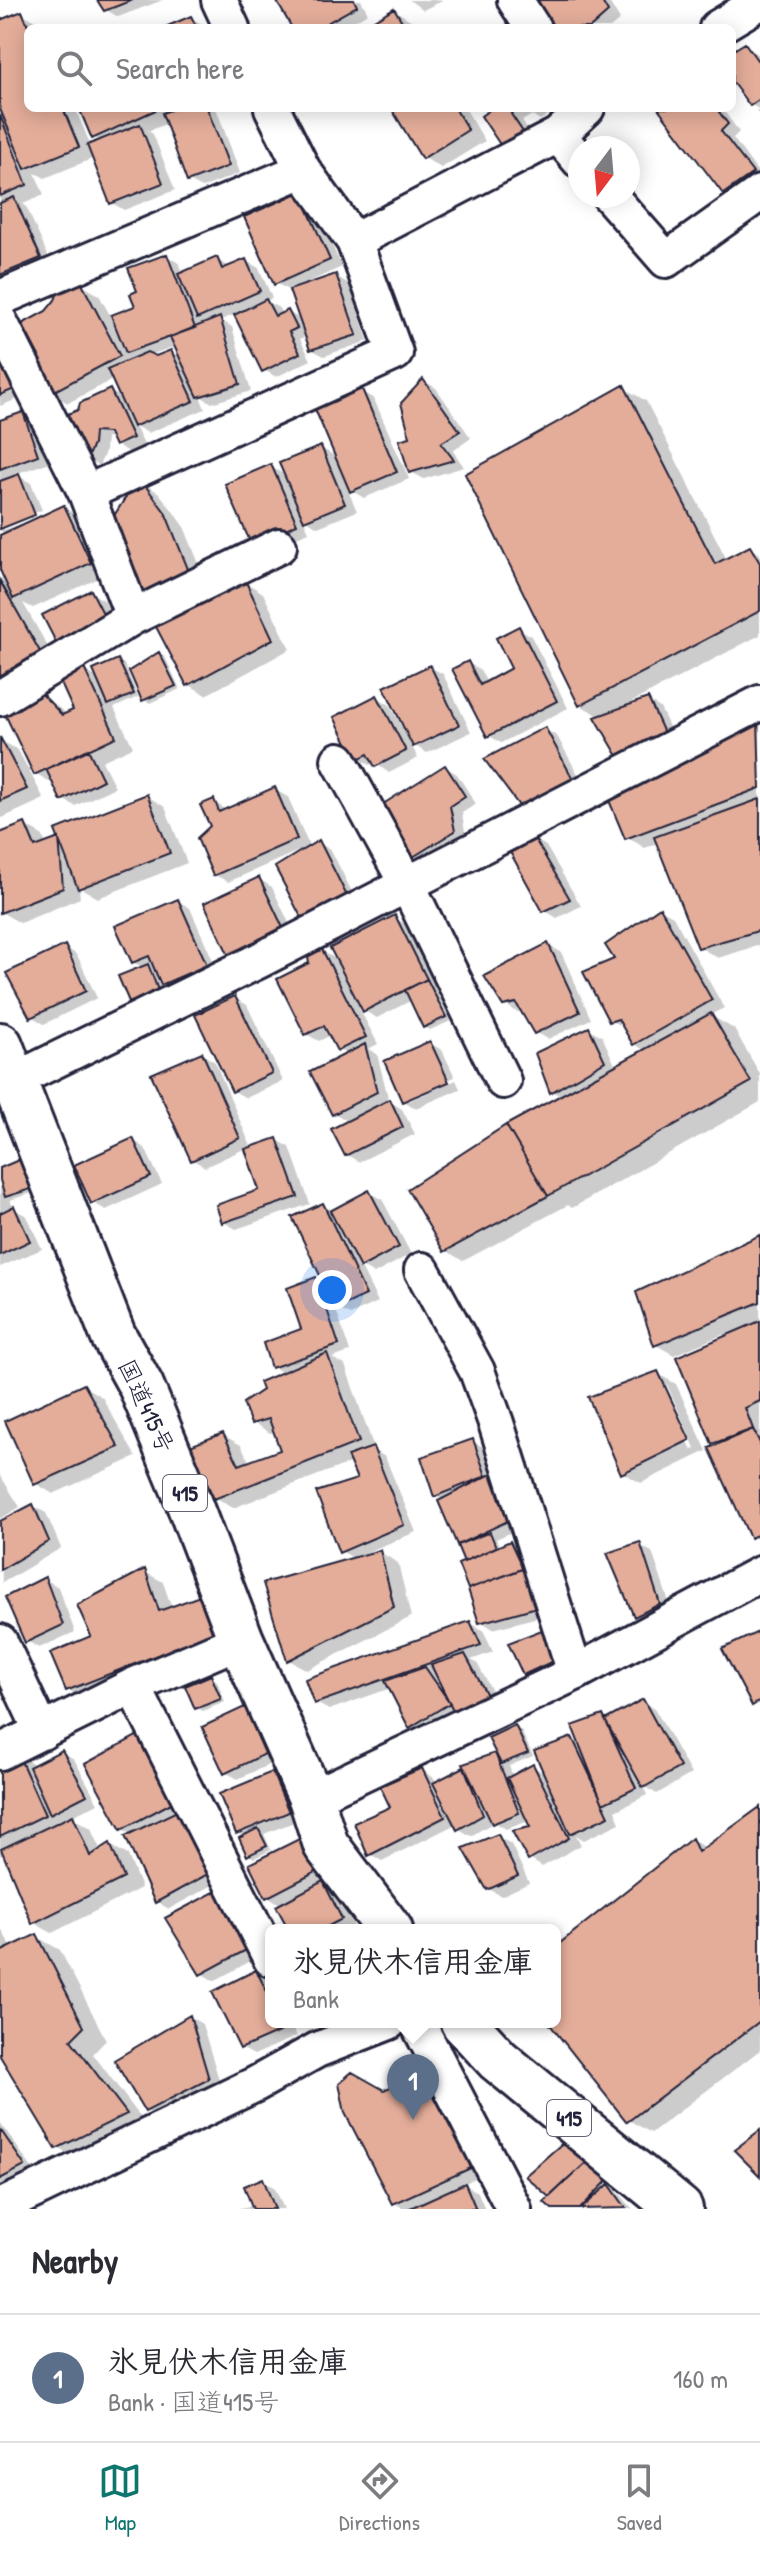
<!DOCTYPE html>
<html lang="en">
<head>
<meta charset="utf-8">
<style>
	:root { --surface:#fff; --page:#f2f2f3; --text:#2b2b33; --muted:#7c7c81; --line:#e1e1e2; --accent:#0f766e }
	body { margin:0; font-family:"Patrick Hand","Klee One",sans-serif; background:var(--page); color:var(--text) }
	.compass { position:absolute; left:568px; top:136px; width:72px; height:72px; border-radius:50%; background:var(--surface); box-shadow:0 4px 20px #0003; rotate:196deg }
	.you { position:absolute; left:332px; top:1290px; width:28px; height:28px; margin:-20px; border:6px solid #fff; border-radius:50%; background:#1a73e8; box-shadow:0 0 0 12px #1a73e833 }
	.badge { display:grid; place-items:center; width:52px; height:52px; border-radius:50%; background:var(--accent); color:#fff; font-size:26px; font-weight:700 }
	.pin { position:absolute; translate:-50% -66px; filter:drop-shadow(0 2px 4px #0008) }
	.pin::after { content:''; position:absolute; top:42px; width:28px; height:24px; background:inherit; clip-path:polygon(0 0,100% 0,50% 100%) }
	.popup { position:absolute; left:265px; top:1924px; width:296px; height:104px; box-sizing:border-box; display:grid; place-content:center; border-radius:12px; background:var(--surface); filter:drop-shadow(0 2px 6px #0005); font-size:26px; white-space:nowrap; color:var(--muted) }
	.popup b { font-size:30px; color:var(--text) }
	.popup::after { content:''; position:absolute; left:50%; top:100%; margin-left:-16px; border:16px solid transparent; border-top-color:var(--surface) }
	.list { margin:0; padding:0; list-style:none }
	h2 { display:flex; justify-content:space-between; align-items:center; height:104px; margin:0; padding:0 32px; font-size:34px }
	h2 small { font-size:26px; font-weight:400; color:var(--muted) }
	.list li { display:grid; grid-template-columns:52px 1fr auto; gap:24px; align-items:center; box-sizing:border-box; height:128px; padding:0 32px; border-top:2px solid var(--line) }
	.list b { display:block; font-size:30px; white-space:nowrap }
	.list p { margin:0; font-size:26px; white-space:nowrap; color:var(--muted) }
	.list em { font-size:26px; font-style:normal; color:var(--muted) }
	.icon { flex:none; width:44px; height:44px; fill:none; stroke:currentColor; stroke-width:2; stroke-linecap:round; stroke-linejoin:round }
	.map { position:relative; flex:none; width:760px; height:2209px; overflow:hidden }
	.search { position:absolute; background:var(--surface); box-shadow:0 4px 20px #0003; left:24px; right:24px; top:24px; height:88px; display:flex; align-items:center; gap:20px; box-sizing:border-box; padding:0 28px; border-radius:12px; color:var(--muted); font-size:30px }
	.sheet { height:232px; background:var(--surface) }
	nav { display:flex; justify-content:space-around; align-items:center; box-sizing:border-box; height:112px; border-top:2px solid var(--line); background:var(--surface); font-size:22px; color:var(--muted) }
	nav a { display:grid; justify-items:center; gap:4px }
	nav .on { color:var(--accent) }
	.map>svg:first-child { display:block }
	.shadow { fill:#0003; fill-rule:evenodd }
	.building { fill:#e4ad9a; stroke:#22223b; stroke-width:2 }
	.lines { fill:none; stroke-linecap:round; stroke-linejoin:round }
	.minor-casing { stroke:#22223b; stroke-width:40 }
	.highway-casing { stroke:#22223b; stroke-width:50 }
	.minor { stroke:#fff; stroke-width:34 }
	.highway { stroke:#fff; stroke-width:44 }
	.labels { text-anchor:middle; stroke-width:6; stroke-linejoin:round; paint-order:stroke }
	.shield { fill:#fff; stroke:#646476; stroke-width:2 }
	.shield-label { font-size:22px; font-weight:bold; fill:#22223b }
	.street-label { font-size:24px; fill:#22223b; stroke:#fff }
</style>
</head>
<body>
<div class="map">
<svg width="760" height="2209" viewBox="0 0 760 2209">
	<rect width="100%" height="100%" fill="#fff"/>
	<filter id="ink" filterUnits="userSpaceOnUse"><feTurbulence type="fractalNoise" baseFrequency=".0125" numOctaves="2"/><feDisplacementMap in="SourceGraphic" scale="16" xChannelSelector="R" yChannelSelector="G"/><feConvolveMatrix kernelMatrix="1 2 1 2 8 2 1 2 1" color-interpolation-filters="sRGB"/></filter>
	<g filter="url(#ink)">
		<path class="shadow" d="M100,0H163L118,17L105,9Z
			M279,0H361L368,13L342,28H294Z
			M409,0H444L423,10Z
			M536,0H608L620,20L610,28H557Z
			M394,10L412,21L417,28H365Z
			M21,13L40,23L42,28H28V108H75L91,146L102,142L94,137L81,108H216L240,173L202,188L189,181L168,123L148,131L153,134L175,190L124,210L112,203L94,158L45,178L35,173L44,195L23,204L26,206L52,265L0,287V21Z
			M191,18L208,28H168Z
			M745,45L760,56V116L756,111L759,109L751,105L732,79V53Z
			M393,108H465L485,141L441,168L423,157Z
			M494,108H558L540,120L532,115L522,121L538,146Z
			M661,108H722L739,132L733,138L760,175V184L737,200L725,192Z
			M300,194L312,202L342,267L304,284L305,287L336,276L349,284L368,341L324,356L311,349L307,336L300,339L311,360L276,377L264,370L236,314L221,320L232,327L251,391L212,403L200,396L205,409L148,433L135,426L144,445L129,452L116,445L114,439L106,438L105,452L99,466L88,459L67,416L110,391L123,399L114,379L68,403L50,393L42,357L47,312L80,284L99,295L111,317L138,307L140,292L167,256L179,263L183,274L217,260L230,267L246,261L259,268L272,298L266,301L279,308L282,315L288,312L302,320L291,289L288,290L276,283ZM178,345L182,358L171,352L156,358L150,355Z
			M0,348L28,395L0,406Z
			M424,381L436,388L471,438L453,451L464,467L424,479L411,472L413,438Z
			M624,388L646,401L727,560L750,548L760,554V635L628,704L629,707L648,700L660,708L678,745L601,717L580,705Z
			M362,392L374,399L409,479L364,498L347,488L357,511L318,527L303,518L309,532L265,550L271,467L287,476L321,448L338,458Z
			M23,414L35,421L50,462L15,474L31,483L42,510L4,525V530L64,508L82,518L108,574L33,608L23,603L60,668L0,696V578L8,583L0,566V537L7,534L0,530V422Z
			M141,482L159,493L183,524L209,589L139,599Z
			M245,582L263,593L290,649L206,695L188,684Z
			M91,593L104,600L119,630L73,654Z
			M519,628L531,636L568,708L501,743L488,735L468,663L480,670L487,683L514,669Z
			M159,654L165,657L180,689L150,703L144,700Z
			M118,661L124,664L138,697L114,708L133,747L102,761L115,787L75,806L62,799L53,784L35,773L42,696L67,714L76,711L84,670L99,679Z
			M430,667L443,674L471,732L427,753L410,743L418,758L389,773L375,763L370,765L358,758L377,697L390,705L402,727L405,726Z
			M758,721L760,722V945L718,958L699,947L658,843L645,848L627,837Z
			M544,729L557,736L585,787L534,813L521,806Z
			M0,740L18,750L44,799L0,819Z
			M445,767L457,774L476,804L462,813L466,838L427,863L415,856Z
			M275,790L288,797L310,848L319,843L331,850L358,904L316,925L303,918L305,848L228,882L215,875L214,801L227,811Z
			M147,796L165,807L187,863L98,898L79,887L80,898L20,923L1,912L0,835L25,825L43,836L46,845Z
			M533,838L546,846L581,906L557,918L544,910Z
			M259,879L272,887L297,940L207,904Z
			M178,901L190,908L218,972L175,990L158,981L166,1001L139,1011L144,968L133,962Z
			M660,909L673,916L724,1008L710,1015L734,1029L760,1074V1102L572,1208L568,1205L463,1261L445,1250L562,1097L552,1091L589,1029L602,1036L616,1067L646,1051L634,1044L625,1027L610,1021L617,959Z
			M395,918L407,925L439,986L435,988L451,1021L430,1030L424,1027L412,1000L377,1018L359,1008L378,1044L368,1049L377,1054L389,1101L402,1109L415,1134L359,1162L347,1155L349,1122L334,1113L348,1055L339,1050L331,1035L319,1041L306,1034L312,964L322,951L339,961Z
			M548,945L561,952L591,1019L548,1039L535,1032L523,1011L517,1012L504,1004Z
			M65,947L77,955L97,998L44,1024L31,1016Z
			M235,998L247,1005L283,1081L246,1098L234,1091Z
			M430,1043L442,1050L455,1077L409,1097V1101L456,1080L460,1089L416,1108L403,1101Z
			M202,1054L215,1062L252,1149L277,1140L290,1147L310,1204L236,1229L224,1222L261,1191L246,1148L205,1167L193,1160Z
			M133,1140L145,1148L162,1184L106,1210L93,1203Z
			M0,1171L39,1191L10,1200L14,1209L27,1216L42,1249L0,1267V1183L4,1186Z
			M369,1192L382,1199L411,1254L374,1274L360,1266L378,1302L350,1315L335,1307L350,1352L332,1358L345,1365L375,1451L385,1457L416,1532L365,1553L366,1556L380,1552L398,1563L411,1617L307,1670L289,1660L355,1559L341,1551L360,1480L352,1462L233,1508L215,1497L223,1435L241,1445L250,1463L282,1451L275,1432L270,1433L252,1422L284,1373L273,1367L304,1331L316,1280L327,1286L322,1205L333,1211Z
			M760,1237V1541L752,1536L720,1446L714,1442L724,1334L674,1355L656,1345Z
			M658,1374L676,1384L707,1451L641,1483L623,1473ZM662,1385H667L695,1448L692,1450Z
			M83,1386L102,1397L136,1457L53,1494L35,1483Z
			M472,1441L485,1448L520,1528L496,1539L500,1548L510,1543L523,1551L549,1614L493,1629L481,1621L467,1562L441,1502L444,1500L436,1495ZM491,1479H495L513,1530L510,1531Z
			M0,1475L20,1507L0,1519Z
			M33,1506L46,1513L61,1548L2,1583L0,1523Z
			M639,1545L652,1552L672,1611L648,1622L635,1615Z
			M145,1572L163,1582L172,1609L241,1640L86,1700L67,1689L93,1637Z
			M45,1579L58,1587L75,1632L39,1648L27,1641Z
			M470,1623L483,1630L493,1652L471,1660L477,1663L499,1704L423,1734L410,1727L391,1688L329,1710L316,1703Z
			M547,1630L573,1664L537,1681L524,1674Z
			M211,1677L217,1681L225,1702L203,1711L197,1708Z
			M643,1702L655,1709L691,1774L657,1794L643,1786L647,1795L615,1811L620,1823L584,1840L576,1835L581,1845L542,1867L530,1859L532,1828L529,1821L506,1829L494,1822L471,1836L459,1829L456,1824L382,1861L370,1854L392,1808L422,1770L434,1778L437,1783L495,1755L500,1758L515,1727L521,1731L533,1756L509,1766L513,1777L533,1767L546,1774L572,1739L581,1744L602,1717L608,1720Z
			M204,1728L285,1757L238,1779L225,1772Z
			M140,1736L220,1881L169,1909L157,1902L132,1835L122,1829Z
			M62,1752L74,1759L98,1803L71,1817L91,1828L101,1851L110,1845L128,1855L141,1888L52,1933L34,1923L5,1853L0,1856V1763L17,1754L37,1766Z
			M272,1774L285,1781L301,1819L264,1834L271,1850L254,1858L248,1854L245,1837L238,1833Z
			M760,1810V2050L651,2133L629,2120L551,2022H555V1950L692,1840L706,1848Z
			M498,1837L511,1844L529,1883L501,1896L489,1889Z
			M301,1840L330,1879L321,1883L335,1891L354,1926L346,1930H291L282,1905L268,1897Z
			M216,1893L228,1900L260,1956L214,1981L201,1973Z
			M0,1927L13,1950L37,1937L60,1950L106,2040L93,2054L148,2127L80,2161L57,2147L0,2052Z
			M256,1972L271,1983V2022H290L297,2036L254,2055L241,2048Z
			M190,2017L202,2024L221,2086L159,2118L147,2111Z
			M429,2072L482,2175L463,2184L478,2192L485,2209H405L394,2203L383,2092Z
			M0,2122L36,2174L0,2192Z
			M568,2142L620,2187L617,2191L633,2209H555L552,2197L528,2176Z
			M263,2181L275,2188L284,2209H237L253,2205Z"/>
		<path class="building" d="M97,0H133L104,11Z
			M276,0H354L357,6L318,28H292Z
			M534,0H601L608,12L590,28H555Z
			M394,8L406,28H361Z
			M22,11L29,28L28,108H63L79,147L25,169L0,109V20Z
			M191,16L197,28H163Z
			M745,43L757,60L760,58V99L750,106L732,82V51Z
			M79,108H160L92,139Z
			M176,108H207L229,166L187,182L162,113Z
			M391,108H455L468,130L422,159Z
			M492,108H520L511,114L527,138L505,152L481,116Z
			M658,108H716L728,124L721,131L753,173L723,194Z
			M0,115L27,185L0,196Z
			M140,124L163,183L110,204L87,145Z
			M300,192L330,260L274,285L244,217Z
			M14,197L41,258L0,275V203Z
			M167,254L195,328L126,353L111,315L135,306L130,294L137,291L128,268Z
			M217,257L222,269L246,259L260,291L197,319L178,274Z
			M336,274L357,335L310,350L289,290Z
			M81,282L120,356L49,394L30,361L39,356L22,324L46,311L55,300L60,287Z
			M266,299L275,316L288,310L297,328L289,332L300,353L262,372L234,315Z
			M220,317L240,384L198,397L170,337Z
			M0,348L17,388L0,395Z
			M171,350L194,401L133,427L107,369L147,352L156,356Z
			M423,379L460,431L441,443L454,460L409,473L399,440L410,437L401,403Z
			M624,385L715,564L750,546L760,563V611L579,706L465,474Z
			M110,389L133,438L115,446L109,433L94,432L93,445L86,460L65,415L78,410L80,403Z
			M362,389L397,472L350,492L315,409Z
			M23,412L38,455L0,469V420Z
			M321,446L345,504L304,521L279,463Z
			M271,464L297,524L251,544L225,484Z
			M19,474L35,515L0,529V481Z
			M141,480L165,512L192,579L138,600L108,525L133,486Z
			M64,505L91,563L13,599L0,570V535Z
			M245,580L273,639L187,686L154,623Z
			M0,581L43,657L0,682Z
			M91,590L108,623L59,648L42,615Z
			M519,626L557,701L487,737L452,669L468,661L480,685L511,668L496,638Z
			M159,652L176,686L142,701L129,671Z
			M118,659L134,694L108,705L93,670Z
			M430,665L459,725L413,747L384,687Z
			M84,668L116,737L34,775L4,712L42,694L62,715L73,710L59,679Z
			M377,695L406,751L375,767L368,754L356,760L334,717Z
			M648,698L666,737L622,763L595,717Z
			M758,719L760,788L625,839L608,798Z
			M545,727L573,779L520,807L484,759Z
			M0,737L27,789L0,801Z
			M88,749L103,780L61,801L46,769Z
			M445,765L465,796L450,806L455,831L413,857L380,806Z
			M275,787L297,839L213,876L197,838L210,826L200,805L214,799L219,812Z
			M147,794L170,853L78,889L55,830Z
			M760,799V937L758,931L698,948L654,837Z
			M25,823L35,847L59,838L63,888L0,913V833Z
			M533,836L570,899L543,912L510,852Z
			M319,840L347,896L302,919L275,867Z
			M259,877L285,932L230,958L204,903Z
			M178,899L207,965L161,985L149,956L132,963L115,926Z
			M660,907L712,1000L633,1045L618,1019L609,1022L583,972L614,959L605,945Z
			M395,915L427,979L363,1012L330,948Z
			M548,943L580,1012L534,1034L516,1003L503,1006L484,976Z
			M65,945L86,991L30,1018L6,973Z
			M322,949L366,1037L337,1051L324,1026L305,1035L277,979L309,963L307,952Z
			M148,964L161,998L132,1009L118,976Z
			M427,979L446,1017L423,1028L405,990Z
			M235,996L272,1073L232,1092L195,1015Z
			M711,1013L751,1082L548,1196L506,1125Z
			M589,1027L605,1061L550,1093L535,1053Z
			M430,1041L449,1082L402,1102L384,1061Z
			M365,1044L377,1092L332,1115L310,1072Z
			M202,1052L240,1138L191,1161L151,1074Z
			M390,1099L403,1127L345,1156L331,1129Z
			M506,1125L548,1196L444,1252L407,1189Z
			M133,1138L151,1177L91,1204L74,1165Z
			M277,1138L298,1197L222,1223L216,1205L259,1190L245,1149Z
			M28,1156L34,1188L5,1197L0,1180V1168Z
			M369,1190L399,1247L360,1268L330,1211Z
			M323,1203L366,1295L336,1309L292,1217Z
			M14,1206L30,1241L0,1255V1213Z
			M760,1235V1302L654,1346L636,1292Z
			M316,1277L339,1345L271,1368L263,1343L301,1329L287,1288Z
			M760,1321V1401L745,1408L753,1429L712,1444L676,1357Z
			M327,1353L359,1442L214,1499L190,1446L223,1433L239,1465L280,1450L269,1419L251,1424L243,1403L262,1390L259,1382Z
			M658,1371L690,1440L621,1474L588,1397Z
			M84,1384L119,1447L34,1485L5,1421Z
			M753,1429L760,1443V1534L750,1538L709,1448Z
			M473,1439L486,1476L434,1497L421,1457Z
			M373,1447L404,1525L339,1553L316,1492L357,1479L347,1456Z
			M491,1474L508,1521L457,1545L438,1501Z
			M33,1504L49,1541L0,1570V1521Z
			M490,1532L496,1547L464,1562L457,1545Z
			M510,1541L523,1569L468,1589L458,1564Z
			M640,1542L660,1604L634,1617L607,1553Z
			M380,1550L394,1607L287,1661L263,1583Z
			M527,1567L537,1607L479,1623L468,1589Z
			M145,1569L159,1611L208,1593L224,1629L66,1691L50,1653L91,1636L77,1605Z
			M45,1577L63,1625L25,1643L5,1597Z
			M470,1621L481,1645L314,1704L305,1679Z
			M547,1628L562,1657L523,1675L508,1643Z
			M760,1631V1701L752,1706L722,1649Z
			M465,1654L488,1697L453,1710L431,1665Z
			M425,1667L450,1703L409,1728L385,1681Z
			M211,1675L221,1699L195,1709L185,1686Z
			M643,1699L680,1767L643,1788L605,1720Z
			M251,1704L273,1750L224,1774L202,1727Z
			M603,1715L636,1788L603,1804L572,1726Z
			M515,1725L528,1753L501,1764L488,1738Z
			M140,1734L175,1801L121,1830L85,1764Z
			M572,1737L609,1816L570,1834L534,1751Z
			M62,1750L87,1795L50,1814L29,1767Z
			M17,1752L45,1815L0,1837V1760Z
			M495,1753L519,1813L492,1824L463,1764Z
			M533,1764L569,1838L528,1861L512,1831L530,1827L507,1778Z
			M464,1767L483,1815L457,1830L433,1783Z
			M422,1768L445,1817L368,1856L354,1823L390,1807L380,1786Z
			M272,1772L289,1812L236,1834L219,1794Z
			M760,1807V2021L627,2122L548,2022H555V1947L692,1838L698,1852Z
			M179,1810L208,1874L155,1903L125,1836Z
			M73,1815L90,1856L110,1843L124,1878L32,1924L1,1849Z
			M258,1828L267,1846L247,1856L239,1838Z
			M498,1834L518,1876L487,1890L463,1848Z
			M301,1838L318,1871L266,1898L249,1864Z
			M323,1881L342,1919L321,1930H289L276,1906Z
			M216,1891L248,1949L200,1975L165,1918Z
			M37,1934L84,2027L71,2040L127,2114L56,2149L0,2056V1952Z
			M256,1970L271,1999V2022H283L286,2029L240,2049L212,1992Z
			M190,2015L209,2079L145,2112L114,2060Z
			M429,2070L471,2168L392,2204L345,2113L339,2083L352,2072L384,2090Z
			M0,2129L25,2166L0,2179Z
			M760,2130V2176L734,2150Z
			M567,2139L590,2159L549,2197L525,2176Z
			M590,2159L609,2179L580,2209H552L544,2202Z
			M263,2178L275,2209H253L244,2186Z
			M465,2183L476,2209H408Z
			M609,2184L626,2208L581,2209Z"/>
		<g class="lines">
			<defs>
				<path id="minor" d="M219,0L232,28
					M515,0L533,28
					M717,28L760,2
					M272,108L303,170L354,241L558,135
					M580,161L558,135L587,108
					M610,196L666,260L760,193
					M0,298L303,170
					M0,322L86,493L395,353L354,241
					M86,493L133,617L279,546
					M0,698L133,617
					M339,760L407,884L503,1081
					M15,1080L260,960L760,703
					M422,1270L477,1371L496,1423L575,1673
					M0,1642L42,1732
					M133,1686L271,1959
					M0,1752L133,1686L241,1640
					M311,1798L575,1673L760,1574
					M417,2022L514,2209
					M0,2207L256,2084L317,2050L389,2022"/>
				<path id="highway" d="M0,1045L113,1335L141,1386L183,1488L241,1640L311,1798L326,1845L390,1930
					M463,2022L498,2060L680,2209"/>
			</defs>
			<use href="#minor" class="minor-casing"/>
			<use href="#highway" class="highway-casing"/>
			<use href="#minor" class="minor"/>
			<use href="#highway" class="highway"/>
		</g>
	</g>
	<g class="labels">
		<g class="shield">
			<rect x="163" y="1475" width="44" height="36" rx="6"/>
			<rect x="547" y="2100" width="44" height="36" rx="6"/>
		</g>
		<g class="shield-label">
			<text x="185" y="1501">415</text>
			<text x="569" y="2126">415</text>
		</g>
		<g class="street-label">
			<text transform="translate(146 1406) rotate(65)" y="8">国道415号</text>
		</g>
	</g>
</svg>
<svg class="compass" viewBox="-18 -18 36 36"><path d="M0-13l5 13h-10z" fill="#e53935"/><path d="M0 13l5-13h-10z" fill="#7c7c81"/></svg>
<div class="you"></div>
<div class="pin badge" style="left:413px;top:2120px;background:#5c6f8a">1</div>
<div class="popup"><b>氷見伏木信用金庫</b>Bank</div>
<div class="search"><svg class="icon" aria-label="search" viewBox="0 0 24 24"><circle cx="10" cy="10" r="6"/><path d="M15 15l6 6"/></svg>Search here</div>
</div>
<section class="sheet">
<h2>Nearby<small></small></h2>
<ul class="list">
<li><span class="badge" style="background:#5c6f8a">1</span><div><b>氷見伏木信用金庫</b><p>Bank · 国道415号</p></div><em>160 m</em></li>
</ul>
</section>
<nav>
<a class="on"><svg class="icon" aria-label="map" viewBox="0 0 24 24"><path d="M3 6l6-2 6 2 6-2v14l-6 2-6-2-6 2zM9 4v14M15 6v14"/></svg>Map</a>
<a><svg class="icon" aria-label="directions" viewBox="0 0 24 24"><path d="M12 3l9 9-9 9-9-9zM9 14v-3h6M13 9l2 2-2 2"/></svg>Directions</a>
<a><svg class="icon" aria-label="saved" viewBox="0 0 24 24"><path d="M7 4h10v16l-5-4-5 4z"/></svg>Saved</a>
</nav>
</body>
</html>
